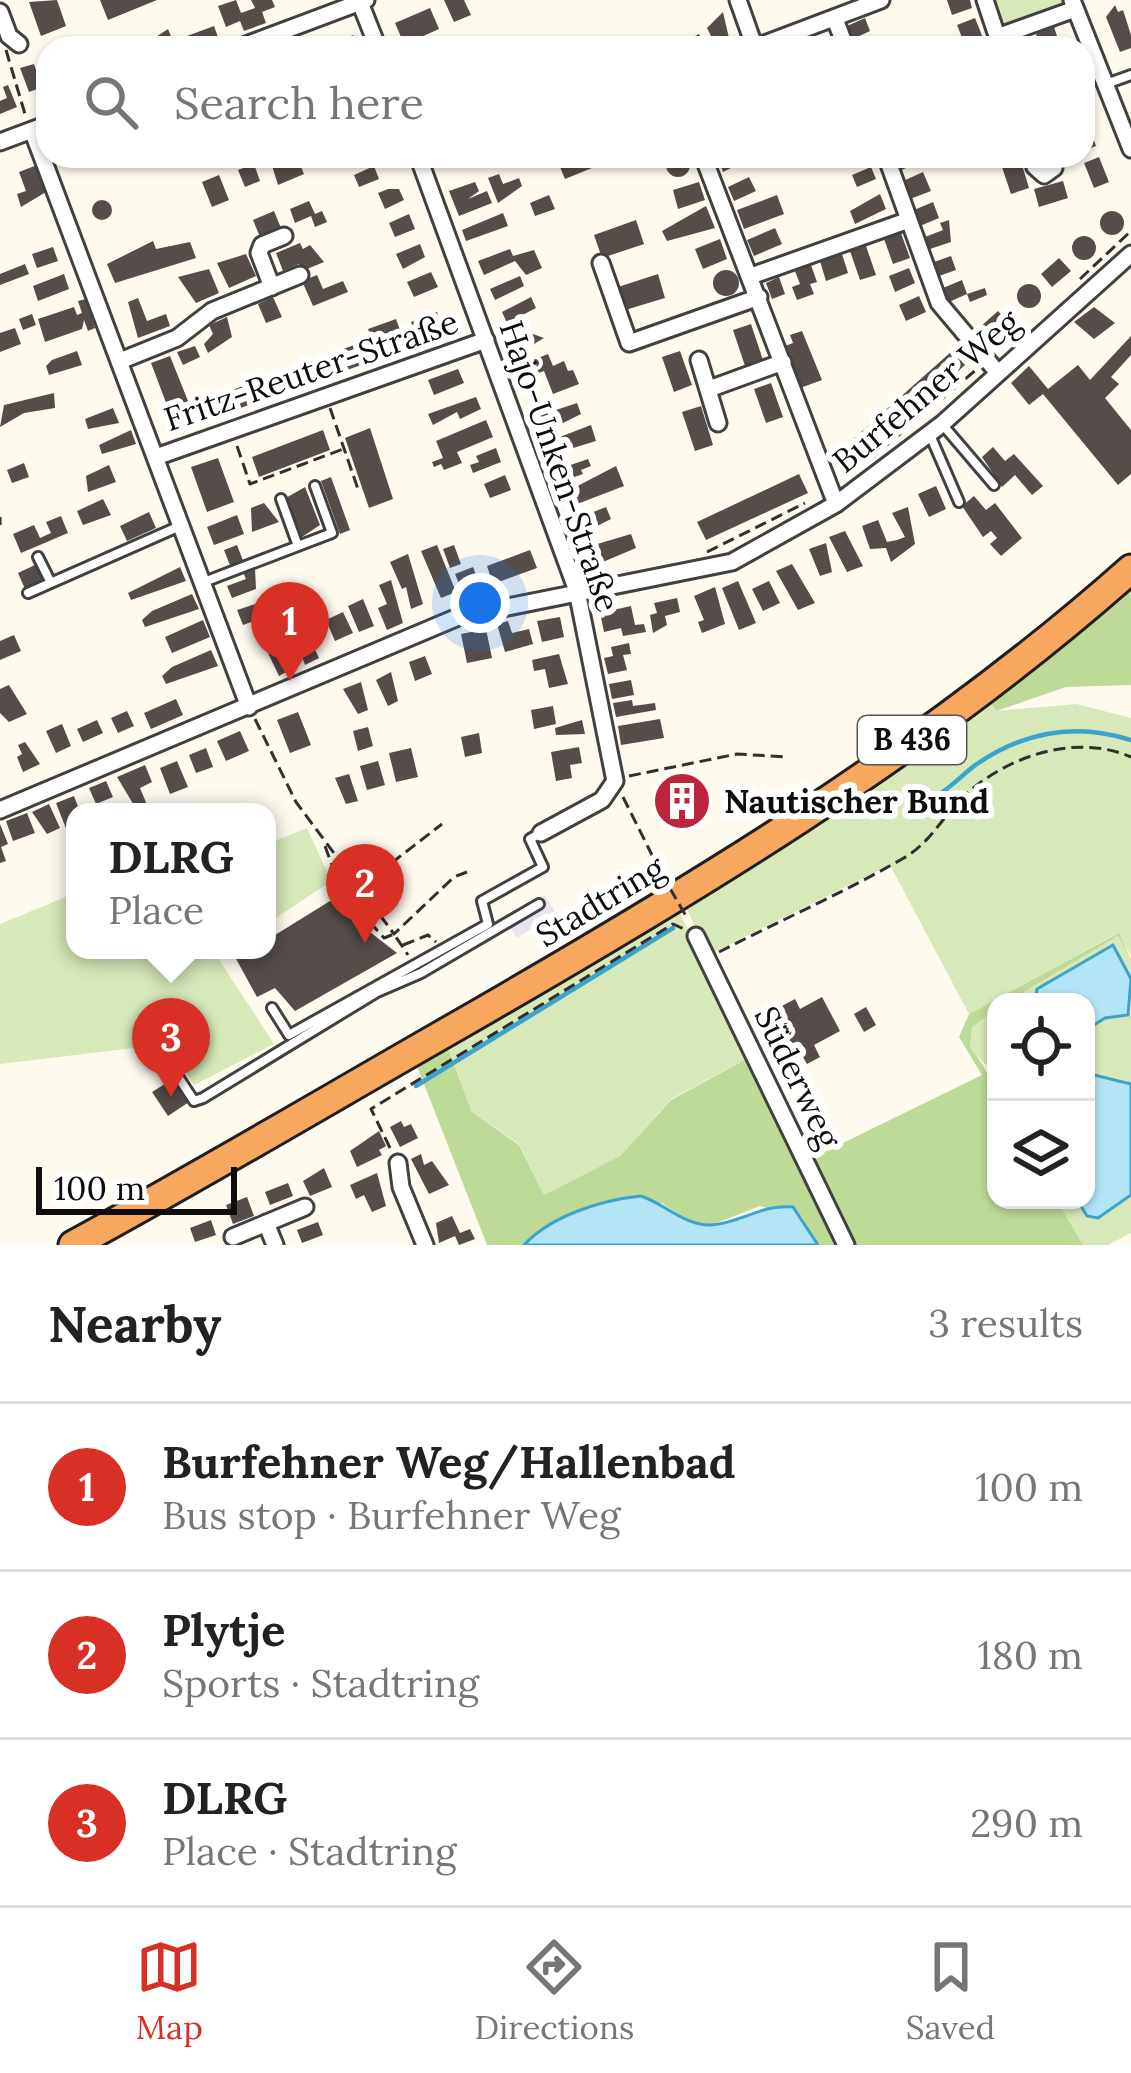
<!DOCTYPE html>
<html lang="en">
<head>
<meta charset="utf-8">
<style>
	:root { --surface:#fff; --page:#f6f6f6; --text:#222; --muted:#767676; --line:#e0e0e0; --accent:#d93025 }
	body { margin:0; font-family:Lora,serif; background:var(--page); color:var(--text) }
	.controls { position:absolute; right:36px; bottom:36px; display:grid; overflow:hidden; border-radius:24px; box-shadow:0 3px 9px #0004 }
	.controls button { width:108px; height:108px; display:grid; place-items:center; padding:0; border:0; border-bottom:3px solid var(--line); background:var(--surface); color:var(--text); font:60px sans-serif }
	.scale { position:absolute; left:36px; bottom:30px; width:201px; box-sizing:border-box; padding-left:12px; border:6px solid #0e0e0e; border-top:0; font-size:33px; line-height:42px; white-space:nowrap; color:#0e0e0e; -webkit-text-stroke:9px #fff; paint-order:stroke }
	.you { position:absolute; left:480px; top:603px; width:42px; height:42px; margin:-30px; border:9px solid #fff; border-radius:50%; background:#1a73e8; box-shadow:0 0 0 18px #1a73e833 }
	.badge { display:grid; place-items:center; width:78px; height:78px; border-radius:50%; background:var(--accent); color:#fff; font-size:39px; font-weight:700 }
	.pin { position:absolute; translate:-50% -99px; filter:drop-shadow(0 3px 6px #0008) }
	.pin::after { content:''; position:absolute; top:63px; width:42px; height:36px; background:inherit; clip-path:polygon(0 0,100% 0,50% 100%) }
	.popup { position:absolute; left:66px; top:803px; width:210px; height:156px; box-sizing:border-box; display:grid; place-content:center; border-radius:24px; background:var(--surface); filter:drop-shadow(0 3px 9px #0005); font-size:39px; white-space:nowrap; color:var(--muted) }
	.popup b { font-size:45px; color:var(--text) }
	.popup::after { content:''; position:absolute; left:50%; top:100%; margin-left:-24px; border:24px solid transparent; border-top-color:var(--surface) }
	.list { margin:0; padding:0; list-style:none }
	h2 { display:flex; justify-content:space-between; align-items:center; height:156px; margin:0; padding:0 48px; font-size:51px }
	h2 small { font-size:39px; font-weight:400; color:var(--muted) }
	.list li { display:grid; grid-template-columns:78px 1fr auto; gap:36px; align-items:center; box-sizing:border-box; height:168px; padding:0 48px; border-top:3px solid var(--line) }
	.list b { display:block; font-size:45px; white-space:nowrap }
	.list p { margin:0; font-size:39px; white-space:nowrap; color:var(--muted) }
	.list em { font-size:39px; font-style:normal; color:var(--muted) }
	.icon { flex:none; width:66px; height:66px; fill:none; stroke:currentColor; stroke-width:2; stroke-linecap:round; stroke-linejoin:round }
	.map { position:relative; flex:none; width:1131px; height:1245px; overflow:hidden }
	.search { position:absolute; background:var(--surface); box-shadow:0 3px 9px #0004; left:36px; right:36px; top:36px; height:132px; display:flex; align-items:center; gap:30px; box-sizing:border-box; padding:0 42px; border-radius:36px; color:var(--muted); font-size:45px }
	.sheet { height:660px; background:var(--surface) }
	nav { display:flex; justify-content:space-around; align-items:center; box-sizing:border-box; height:168px; border-top:3px solid var(--line); background:var(--surface); font-size:33px; color:var(--muted) }
	nav a { display:grid; justify-items:center; gap:6px }
	nav .on { color:var(--accent) }
	.map>svg:first-child { display:block }
	.industrial { fill:#eae2ec }
	.green { fill:#d7e9b8 }
	.forest { fill:#bdda97 }
	.water { fill:#b3e5f6; stroke:#3aa3ce; stroke-width:3 }
	.lines { fill:none; stroke-linecap:round; stroke-linejoin:round }
	.stream { stroke:#3aa3ce; stroke-width:4.5 }
	.building { fill:#564d4a }
	.service-casing { stroke:#414141; stroke-width:14 }
	.minor-casing { stroke:#414141; stroke-width:21 }
	.trunk-casing { stroke:#1f1f1f; stroke-width:33 }
	.path { stroke:#303030; stroke-width:3; stroke-dasharray:12 6; stroke-linecap:butt }
	.service { stroke:#fff; stroke-width:8 }
	.minor { stroke:#fff; stroke-width:15 }
	.trunk { stroke:#f7a85e; stroke-width:27 }
	.path-bridge { stroke:#303030; stroke-width:3; stroke-dasharray:12 6; stroke-linecap:butt }
	.labels { text-anchor:middle; stroke-width:12; stroke-linejoin:round; paint-order:stroke }
	.shield { fill:#fff; stroke:#565656; stroke-width:3 }
	.shield-label { font-size:30px; font-weight:bold; fill:#0e0e0e }
	.street-label { font-size:33px; fill:#0e0e0e; stroke:#fff }
	.poi-label { font-size:33px; font-weight:bold; fill:#0e0e0e; stroke:#fff; text-anchor:start }
</style>
</head>
<body>
<div class="map">
<svg width="1131" height="1245" viewBox="0 0 1131 1245">
	<rect width="100%" height="100%" fill="#fffaee"/>
	<path class="industrial" d="M544,895L556,913L517,938L505,920Z"/>
	<path class="green" d="M985,0H1072L1075,9L997,37Z
		M988,699L996,711L1076,704L1131,718V955L1118,933L969,1014L890,865L708,955L686,907L852,798Z
		M307,828L334,887L324,886L267,924V844Z
		M75,893V950H229L218,958L274,1044L194,1085L168,1044L0,1064V924Z
		M678,910L752,1056L671,1099L620,1156L544,1195L519,1144L472,1112L446,1042Z
		M1118,936L1131,959V979L1113,945L1037,989L1041,1002H1007Z
		M996,1009V1090L987,1066L970,1048L972,1026Z
		M1131,1013V1084L1086,1073V1030L1101,1020Z
		M1131,1195V1233L1108,1245H1083L1057,1200H1077L1080,1209L1105,1214Z"/>
	<path class="forest" d="M1131,575V685L1066,687L996,711L984,693Z
		M1119,933L1131,959L1118,936L1007,1002H996V1009L972,1027L970,1048C1008,1088 996,1148 996,1200H1057L1083,1245H818L802,1217L760,1206L711,1225L690,1222L662,1203L533,1235L524,1245H487L415,1061L446,1043L472,1112L519,1145L544,1195L620,1156L671,1100L752,1056L804,1162L982,1075L959,1037L969,1014Z"/>
	<path class="water" d="M1113,945L1131,979L1128,1015L1105,1018L1086,1030V1002H1041L1036,996L1037,989Z
		M1086,1073L1131,1084V1195L1098,1218L1087,1216L1077,1200H1086Z
		M641,1196C665,1204 685,1226 711,1225C741,1223 761,1204 793,1207L818,1245H524C552,1215 602,1200 641,1196Z"/>
	<g class="lines">
		<path class="stream" d="M928,801C945,793 959,778 974,766C1022,732 1074,722 1131,740
			M416,1086L673,928"/>
	</g>
	<path class="building" d="M57,0L66,26L41,36L29,2Z
		M100,0H157L108,20Z
		M236,0L241,13L255,8L251,0H272L275,7L262,12L266,23L244,31L240,21L226,27L218,6Z
		M444,0H464L471,15L454,22Z
		M947,0H970L972,8L952,15Z
		M1115,5L1118,12L1123,10L1131,35V48L1120,52L1106,17Z
		M430,8L439,29L412,41L415,48L426,43L428,48H393L390,42L401,37L395,23Z
		M723,12L729,38L715,44L707,28Z
		M865,18L870,31L853,39L847,26Z
		M975,18L983,38L965,45L957,25Z
		M214,26L220,43L182,48L179,39Z
		M1054,27L1061,48H1041L1036,34Z
		M168,29L173,41L166,48H146L158,43L156,37Z
		M699,34L705,48H688L685,41Z
		M353,35L358,48H340L338,42Z
		M1027,38L1031,48H1011L1010,44Z
		M34,64L38,76L48,72V100L42,102L37,89L29,92L20,68Z
		M8,85L17,107L0,114V101L7,98L3,87Z
		M1087,122L1096,146L1083,151V124Z
		M666 165a12 12 0 1 1 24 0a12 12 0 1 1-24 0Z
		M269,156H280L283,163L297,157L304,174L278,185Z
		M486,156L467,168H456L452,158Z
		M571,156H588L592,168L565,179L560,167L573,161Z
		M754,156L723,172L718,157L721,156Z
		M923,156L925,160L899,171L894,157Z
		M1099,157L1109,182L1094,188L1084,163Z
		M1020,158L1029,188L1011,194L1001,164Z
		M254,164L260,181L245,187L238,170Z
		M37,165L46,192L21,207L17,194L26,191L19,172Z
		M374,166L379,179L359,187L354,175Z
		M871,167L876,179L857,187L852,175Z
		M923,172L931,191L910,199L903,181Z
		M499,174L503,184L519,178L522,186L498,203L488,178Z
		M219,175L229,200L212,207L202,182Z
		M749,177L756,191L734,201L728,187Z
		M1063,181L1068,198L1039,207L1034,189Z
		M475,182L479,191L468,199L487,191L492,203L459,216L449,191Z
		M699,182L705,200L678,209L673,190Z
		M388,189H399L404,200L385,209L378,193Z
		M880,194L886,209L855,224L850,211Z
		M549,195L555,209L535,216L530,203Z
		M777,195L784,214L744,229L737,210Z
		M92 210a10 10 0 1 1 20 0a10 10 0 1 1-20 0Z
		M309,201L315,214L322,211L327,222L315,227L311,216L295,223L290,209Z
		M933,202L939,218L920,226L914,210Z
		M706,206L715,228L667,241L662,231Z
		M274,211L281,228L260,237L253,220Z
		M1100 223a12 12 0 1 1 24 0a12 12 0 1 1-24 0Z
		M503,213L508,226L466,241L462,230Z
		M409,214L415,229L395,237L389,223Z
		M636,220L644,244L602,258L594,235Z
		M949,220L951,242L930,249L925,237L943,230L940,223Z
		M775,228L782,244L754,256L747,240Z
		M901,233L910,258L893,264L884,239Z
		M1072 248a12 12 0 1 1 24 0a12 12 0 1 1-24 0Z
		M720,239L727,259L703,269L695,249Z
		M153,241L156,249L190,242L196,258L115,283L107,264Z
		M300,243L303,249L310,245L324,262L302,271L299,264L283,271L276,253Z
		M420,244L425,257L403,269L396,254Z
		M866,246L876,275L860,280L850,251Z
		M53,247L58,261L37,268L32,254Z
		M510,249L513,256L534,250L542,268L526,275L515,261L484,275L478,261Z
		M246,254L256,276L229,288L217,263Z
		M842,254L848,273L826,281L820,261Z
		M951,256L956,270L939,276L934,262Z
		M1059,258L1071,271L1052,287L1041,274Z
		M25,264L29,274L0,285V274Z
		M811,265L817,282L810,284L814,294L797,300L792,287L800,284L795,271Z
		M909,268L915,283L895,292L889,276Z
		M209,269L219,293L196,303L178,277Z
		M713 283a13 13 0 1 1 26 0a13 13 0 1 1-26 0Z
		M431,272L438,287L414,297L407,282Z
		M64,274L69,289L38,301L33,286Z
		M658,274L665,298L622,311L615,288Z
		M317,275L323,289L343,281L348,292L313,306L302,281Z
		M520,276L524,286L495,300L490,289Z
		M779,277L785,294L772,299L766,283Z
		M962,280L967,294L949,302L943,288Z
		M1017 296a12 12 0 1 1 24 0a12 12 0 1 1-24 0Z
		M985,288L987,295L970,302L967,294Z
		M919,296L926,312L906,321L899,305Z
		M273,297L282,317L266,323L258,304Z
		M531,297L536,308L507,323L502,312Z
		M138,298L147,321L166,314L170,326L138,338L128,302Z
		M86,299L95,328L88,331L84,320L82,329L45,342L38,319L74,307L77,315L82,313L78,301Z
		M1094,307L1115,323L1094,339L1074,322Z
		M998,311L1009,323L991,339L980,327Z
		M437,312L442,327L417,337L411,322Z
		M32,314L36,325L23,330L19,319Z
		M227,317L232,337L208,353L204,344L213,334L209,325Z
		M396,319L407,349L379,359L368,329Z
		M751,324L763,360L745,366L733,330Z
		M15,328L21,344L0,352V333Z
		M802,331L822,380L800,388L785,346L793,343L790,335Z
		M530,333L544,338L514,356L508,342Z
		M431,335L435,346L422,351L418,340Z
		M1131,336V355L1111,377L1119,384L1105,398L1131,430V474L1118,485L1043,394L1029,405L1011,383L1029,366L1048,389L1078,365L1090,380Z
		M360,343L367,363L307,384L301,364Z
		M195,346L200,357L183,365L177,352Z
		M77,351L82,365L49,375L46,366L52,360Z
		M680,351L692,385L674,392L662,357Z
		M952,351L965,365L846,471L833,457Z
		M548,354L553,366L564,361L568,371L573,370L579,384L553,394L544,371L528,377L523,364Z
		M170,356L196,421L176,429L151,363Z
		M458,369L464,383L434,395L428,380Z
		M284,371L291,390L226,413L219,395Z
		M771,383L783,417L766,423L754,389Z
		M54,393L55,408L24,413L0,427L4,405Z
		M476,397L481,409L460,419L457,412L433,425L428,414Z
		M577,403L581,414L547,431L541,415Z
		M701,406L713,445L695,451L682,412Z
		M113,408L119,423L88,429L85,419Z
		M486,420L493,437L457,452L462,463L444,470L441,464L434,467L432,462L443,458L436,441Z
		M591,425L596,441L557,453L552,440Z
		M370,428L393,499L369,508L345,438Z
		M131,430L136,444L102,454L99,445Z
		M323,430L330,450L259,477L252,457Z
		M993,447L1005,461L1014,454L1043,486L1032,495L1015,475L1002,487L982,457Z
		M496,448L501,462L473,473L470,465L479,462L476,456Z
		M218,458L234,502L207,512L191,467Z
		M588,459L591,466L581,470L583,474L563,481L559,469Z
		M24,463L29,477L12,483L7,470Z
		M109,465L116,482L88,492L86,476Z
		M616,466L624,486L572,506L566,492Z
		M799,474L808,493L706,540L697,522Z
		M505,475L511,490L490,498L484,484Z
		M331,477L350,530L340,534L321,481Z
		M936,486L946,509L929,517L918,494Z
		M305,487L320,525L299,539L284,499Z
		M974,496L986,510L995,503L1022,538L1001,556L990,544L997,538L991,531L983,537L962,506Z
		M103,499L111,515L83,525L77,511Z
		M264,503L279,522L252,532L251,508Z
		M606,507L611,519L583,533L578,518Z
		M908,507L915,544L891,562L886,548L870,549L862,526L878,520L887,542L897,540L905,537L892,513Z
		M149,512L156,528L127,541L120,526Z
		M237,515L244,534L214,545L207,527Z
		M61,516L68,533L21,553L13,534L34,525L40,538L51,533L46,522Z
		M845,531L863,566L847,572L829,537Z
		M631,534L636,548L591,567L584,548Z
		M826,543L832,572L820,576L809,549Z
		M237,545L244,563L231,568L224,550Z
		M437,545L456,592L441,598L421,551Z
		M454,545L461,564L450,568L443,549Z
		M530,550L537,568L493,584L487,566Z
		M408,554L423,604L411,609L406,587L402,589L390,562Z
		M37,564L44,580L25,589L18,573Z
		M792,564L815,603L798,610L776,571Z
		M180,567L186,581L131,600L128,593Z
		M473,567L479,582L461,589L455,574Z
		M255,568L256,589L232,598L227,586L246,579L243,572Z
		M391,580L403,623L387,630L378,608L387,604L379,585Z
		M738,581L756,623L739,630L722,588Z
		M769,581L780,603L763,611L752,589Z
		M715,587L725,624L702,633L698,622L704,620L694,596Z
		M192,594L199,609L145,627L142,620L152,611Z
		M677,598L680,612L665,616L667,625L653,633L650,615L657,613L654,603Z
		M363,599L374,626L359,632L348,606Z
		M258,603L260,608L273,603L276,613L243,625L237,610Z
		M631,606L635,625L644,624L646,632L623,636L621,628L604,632L600,613Z
		M343,612L353,633L335,641L326,620Z
		M309,614L319,635L310,639L319,658L305,665L295,636L289,639L279,619L288,615L292,622Z
		M560,617L564,637L542,642L537,621Z
		M203,620L210,637L172,653L165,637Z
		M508,621L512,633L529,629L533,644L505,652L497,624Z
		M486,629L492,658L467,663L461,634Z
		M14,635L21,651L0,660V641Z
		M629,643L631,654L623,655L627,670L608,674L604,658L613,656L611,647Z
		M283,646L293,668L279,676L268,653Z
		M211,650L218,666L166,684L162,676L172,667Z
		M559,654L568,684L549,688L545,669L534,671L532,660Z
		M425,656L432,674L415,681L409,662Z
		M391,672L398,701L388,706L376,680Z
		M631,680L634,695L612,699L609,684Z
		M361,682L368,710L358,714L343,689Z
		M9,685L27,714L9,722L0,713V689Z
		M176,699L183,715L151,729L144,713Z
		M632,700L633,706L655,703L656,710L616,717L613,703Z
		M553,706L556,724L534,729L531,710Z
		M127,711L134,726L118,733L111,718Z
		M298,712L311,745L290,753L277,720Z
		M660,719L664,738L621,745L618,726Z
		M97,720L103,733L83,742L77,729Z
		M582,720L585,734L556,735L555,728Z
		M62,724L71,746L56,753L46,731Z
		M368,727L373,746L358,751L353,731Z
		M240,731L249,751L226,761L217,741Z
		M479,733L482,753L465,757L461,737Z
		M25,742L40,764L23,772L17,757L22,754L18,745Z
		M579,747L582,763L570,765L572,778L556,781L551,752Z
		M206,748L213,767L196,773L189,755Z
		M411,748L418,777L396,782L389,753Z
		M177,761L188,787L170,794L160,768Z
		M378,761L385,785L367,790L360,766Z
		M145,765L152,782L140,788L150,812H138L117,777Z
		M349,774L358,801L346,804L335,778Z
		M106,781L113,797L96,804L89,788Z
		M695,783L704,803L669,819L660,799Z
		M74,796L80,812H75V827L67,831L56,803Z
		M49,804L60,828L47,834L32,812Z
		M27,813L35,833L13,841L6,821Z
		M0,824L8,844L1,847L6,861L0,863Z
		M330,901L397,953L295,1011L275,988L257,997L235,957L267,950V940Z
		M822,997L840,1031L814,1045L820,1057L807,1064L795,1043L777,1053L764,1028L785,1016L780,1007L795,999L800,1009Z
		M866,1007L876,1025L864,1032L854,1014Z
		M173,1079L189,1102L168,1116L152,1092Z
		M401,1121L404,1127L411,1124L418,1138L400,1147L390,1127Z
		M379,1131L386,1146L379,1150L382,1155L357,1167L350,1151Z
		M421,1154L424,1165L432,1161L449,1185L429,1194L411,1159Z
		M324,1168L332,1187L310,1196L303,1181Z
		M377,1173L386,1206L372,1212L364,1195L356,1199L350,1185Z
		M288,1183L293,1196L270,1205L265,1192Z
		M247,1197L254,1216L233,1224L226,1205Z
		M452,1216L460,1233L470,1229L475,1239L459,1245L455,1236L439,1243L436,1223Z
		M211,1220L216,1235L195,1242L190,1228Z
		M318,1222L323,1235L302,1243L297,1230Z"/>
	<g class="lines">
		<defs>
			<path id="service" d="M1106,84L1131,75
				M942,424L994,485
				M930,435L959,502
				M298,546L332,533L315,486
				M38,557L51,583
				M204,582L298,546L281,499
				M28,593L180,526
				M272,1008L289,1035L488,924L482,901L543,867L530,839L541,833
				M169,1063L194,1101L203,1098L377,992L421,973L539,904"/>
			<path id="minor" d="M359,0L378,48
				M738,0L755,48
				M985,0L1001,48
				M1072,0L1131,149
				M0,12L9,36L19,44
				M835,19L846,48
				M997,37L1075,9
				M238,48L366,0
				M754,48L881,0
				M32,130L249,707
				M0,142L48,124
				M418,156L577,591L615,781L602,800L541,833
				M703,156L836,504
				M886,156L939,303L998,373
				M1040,156L1035,167L1044,175L1054,168L1048,156
				M601,263L629,343L759,297
				M751,276L909,220
				M272,287L259,253L262,245L284,236
				M699,360L718,423
				M120,361L177,338L212,311L300,275
				M709,389L783,362
				M156,457L486,340
				M0,810L458,617L732,562L836,504L942,424L1131,254
				M696,936L846,1245
				M398,1163L401,1187L425,1245
				M266,1223L275,1245
				M233,1237L305,1207"/>
			<path id="trunk" d="M73,1245C198,1177 321,1104 445,1033C684,896 924,753 1131,569"/>
		</defs>
		<use href="#service" class="service-casing"/>
		<use href="#minor" class="minor-casing"/>
		<use href="#trunk" class="trunk-casing"/>
		<path class="path" d="M6,50L25,114
			M1080,279L1131,231
			M330,408L359,492
			M237,446L250,484L346,448
			M869,460L977,369
			M0,517V525
			M707,552L805,503
			M255,719L296,802L394,934L454,877L467,872
			M629,776L737,754L787,757
			M623,797L661,873
			M325,846L341,890L384,938L394,934L408,955
			M363,885L442,824
			M403,945L428,935L436,942
			M719,952C779,921 843,893 902,859C928,845 940,821 960,800C1002,758 1073,732 1131,757
			M390,1148L371,1109L673,924L684,929"/>
		<use href="#service" class="service"/>
		<use href="#minor" class="minor"/>
		<use href="#trunk" class="trunk"/>
		<path class="path-bridge" d="M661,873L686,916"/>
	</g>
	<defs>
		<symbol id="building-disc" viewBox="-11 -11 22 22"><circle r="9.5" fill="#be253d" stroke="#fff"/><path d="M-4-6H4V6H1V3H-1V6H-4ZM-2.5-4.3h1.7v1.8h-1.7ZM.8-4.3h1.7v1.8H.8ZM-2.5-1h1.7V.8h-1.7ZM.8-1h1.7V.8H.8Z" fill="#fff"/></symbol>
	</defs>
	<g fill-rule="evenodd">
		<use href="#building-disc" x="649" y="768" width="66" height="66"/>
	</g>
	<g class="labels">
		<rect class="shield" x="858" y="716" width="108" height="48" rx="9"/>
		<g class="shield-label">
			<text x="912" y="750">B 436</text>
		</g>
		<g class="street-label">
			<text transform="translate(311 370) rotate(-19)" y="12">Fritz-Reuter-Straße</text>
			<text transform="translate(926 391) rotate(-40)" y="12">Burfehner Weg</text>
			<text transform="translate(560 466) rotate(71)" y="12">Hajo-Unken-Straße</text>
			<text transform="translate(600 901) rotate(-31)" y="12">Stadtring</text>
			<text transform="translate(798 1077) rotate(64)" y="12">Süderweg</text>
		</g>
		<g class="poi-label">
			<text x="724" y="813">Nautischer Bund</text>
		</g>
	</g>
</svg>
<div class="controls">
<button><svg class="icon" aria-label="locate" viewBox="0 0 24 24"><circle cx="12" cy="12" r="6"/><path d="M12 2v4M12 18v4M2 12h4M18 12h4"/></svg></button>
<button><svg class="icon" aria-label="layers" viewBox="0 0 24 24"><path d="M12 4l9 5-9 5-9-5zM3 14l9 5 9-5"/></svg></button>
</div>
<div class="scale">100 m</div>
<div class="you"></div>
<div class="pin badge" style="left:290px;top:681px">1</div>
<div class="pin badge" style="left:365px;top:943px">2</div>
<div class="pin badge" style="left:171px;top:1097px">3</div>
<div class="popup"><b>DLRG</b>Place</div>
<div class="search"><svg class="icon" aria-label="search" viewBox="0 0 24 24"><circle cx="10" cy="10" r="6"/><path d="M15 15l6 6"/></svg>Search here</div>
</div>
<section class="sheet">
<h2>Nearby<small>3 results</small></h2>
<ul class="list">
<li><span class="badge">1</span><div><b>Burfehner Weg/Hallenbad</b><p>Bus stop · Burfehner Weg</p></div><em>100 m</em></li>
<li><span class="badge">2</span><div><b>Plytje</b><p>Sports · Stadtring</p></div><em>180 m</em></li>
<li><span class="badge">3</span><div><b>DLRG</b><p>Place · Stadtring</p></div><em>290 m</em></li>
</ul>
</section>
<nav>
<a class="on"><svg class="icon" aria-label="map" viewBox="0 0 24 24"><path d="M3 6l6-2 6 2 6-2v14l-6 2-6-2-6 2zM9 4v14M15 6v14"/></svg>Map</a>
<a><svg class="icon" aria-label="directions" viewBox="0 0 24 24"><path d="M12 3l9 9-9 9-9-9zM9 14v-3h6M13 9l2 2-2 2"/></svg>Directions</a>
<a><svg class="icon" aria-label="saved" viewBox="0 0 24 24"><path d="M7 4h10v16l-5-4-5 4z"/></svg>Saved</a>
</nav>
</body>
</html>
